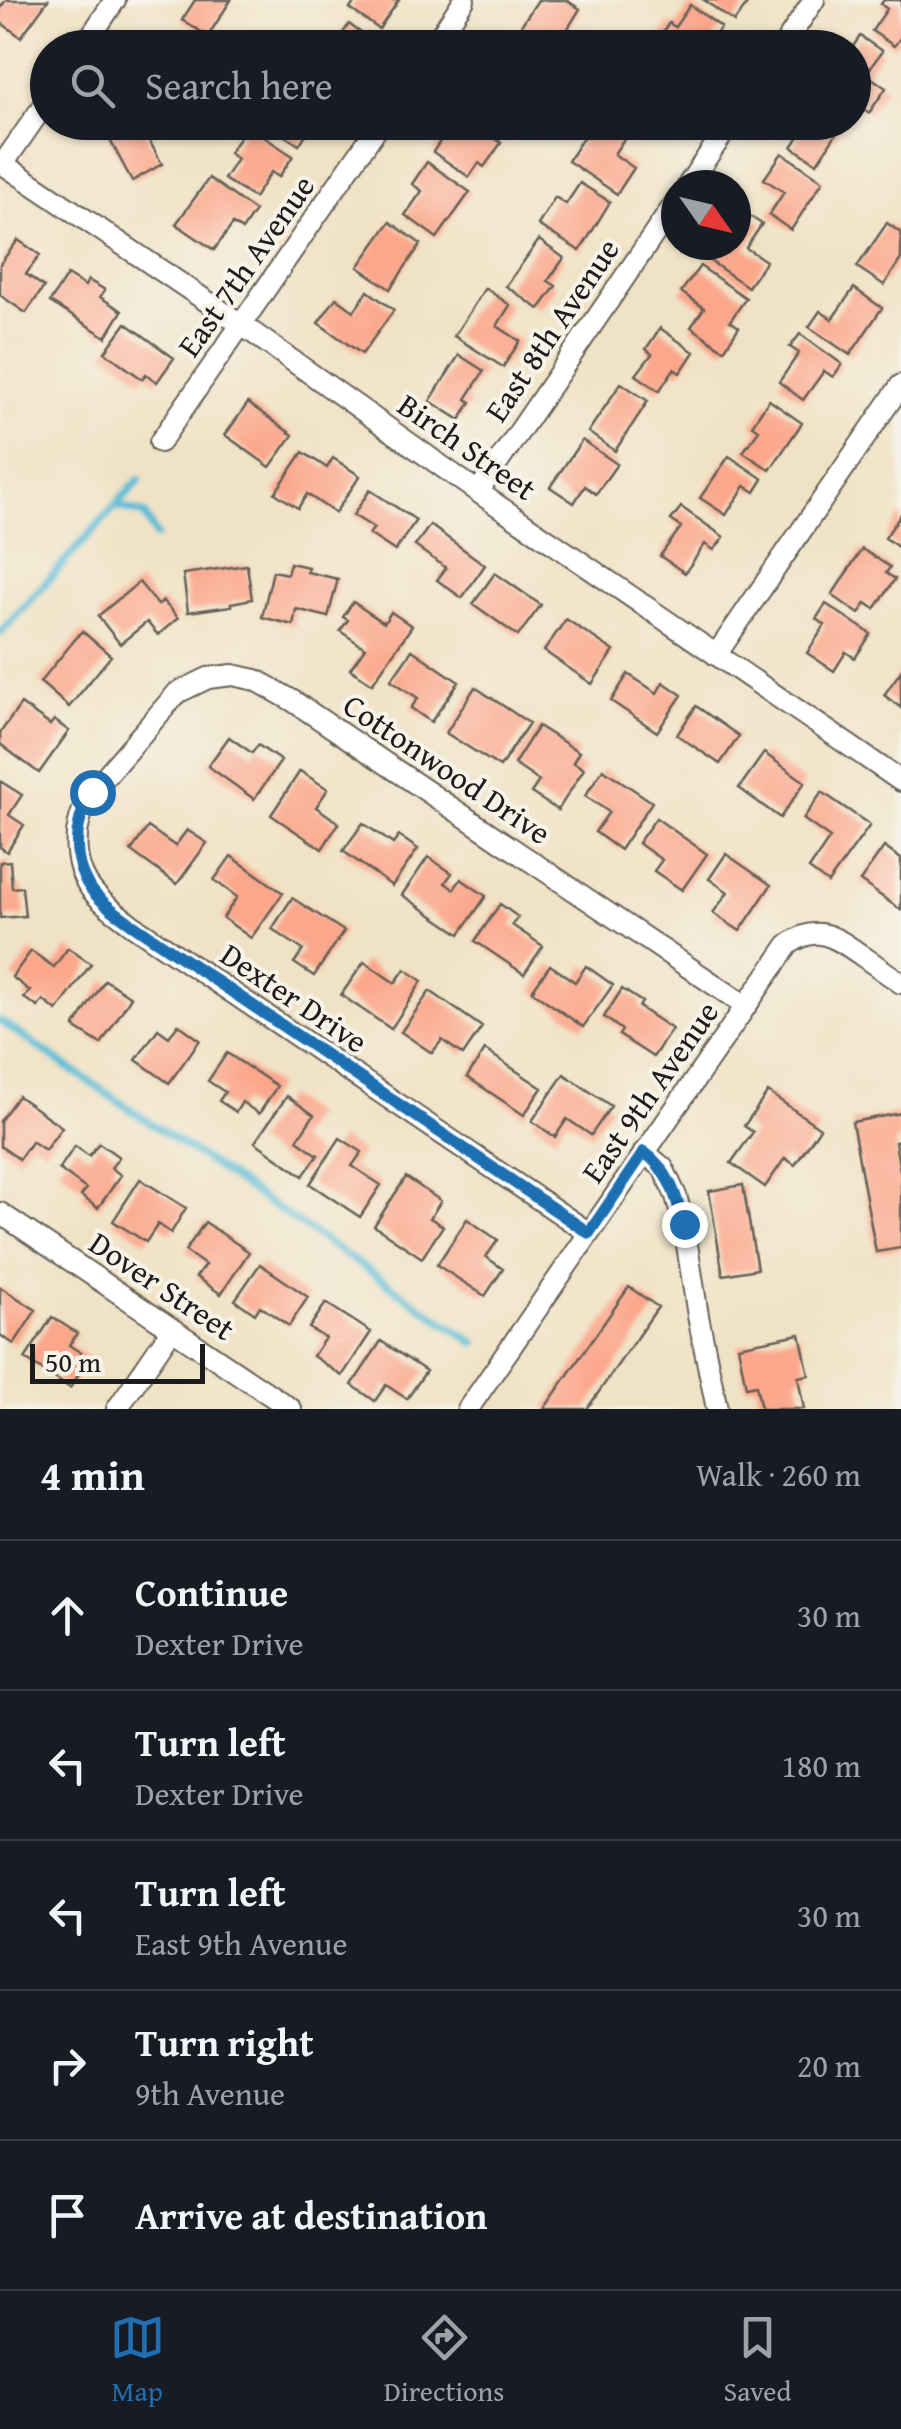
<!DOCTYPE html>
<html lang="en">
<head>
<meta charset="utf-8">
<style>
	:root { --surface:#171b24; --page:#20242c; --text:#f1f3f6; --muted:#9ea1a6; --line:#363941; --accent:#1f6fb2 }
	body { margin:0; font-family:"Gentium Book Plus",serif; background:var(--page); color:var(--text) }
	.compass { position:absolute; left:661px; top:170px; width:90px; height:90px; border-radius:50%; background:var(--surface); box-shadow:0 2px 8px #0004; rotate:124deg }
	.scale { position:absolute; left:30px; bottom:25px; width:175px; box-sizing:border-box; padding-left:10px; border:5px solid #1c1c1c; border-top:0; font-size:28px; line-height:35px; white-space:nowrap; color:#1c1c1c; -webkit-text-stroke:8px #f7f3e8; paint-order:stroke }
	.stop { position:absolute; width:30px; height:30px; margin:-22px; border:8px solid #1f6fb2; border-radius:50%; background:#fff }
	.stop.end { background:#1f6fb2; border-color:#fff; box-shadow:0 2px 10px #0008 }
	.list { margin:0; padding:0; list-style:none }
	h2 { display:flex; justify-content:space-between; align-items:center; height:130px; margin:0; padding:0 40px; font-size:42px }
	h2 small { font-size:32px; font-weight:400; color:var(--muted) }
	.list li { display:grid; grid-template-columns:65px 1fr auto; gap:30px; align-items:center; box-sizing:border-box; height:150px; padding:0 40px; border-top:2px solid var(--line) }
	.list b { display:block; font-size:38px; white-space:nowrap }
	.list p { margin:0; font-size:32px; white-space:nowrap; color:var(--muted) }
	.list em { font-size:32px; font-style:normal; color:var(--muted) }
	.icon { flex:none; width:55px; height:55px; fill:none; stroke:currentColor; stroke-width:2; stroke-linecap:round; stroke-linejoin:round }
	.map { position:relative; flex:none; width:901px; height:1409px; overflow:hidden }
	.search { position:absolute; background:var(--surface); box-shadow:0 2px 8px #0004; left:30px; right:30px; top:30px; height:110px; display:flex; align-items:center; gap:25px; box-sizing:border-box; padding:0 35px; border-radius:55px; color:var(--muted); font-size:38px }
	.sheet { height:880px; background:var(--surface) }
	nav { display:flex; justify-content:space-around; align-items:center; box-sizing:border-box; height:140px; border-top:2px solid var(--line); background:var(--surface); font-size:28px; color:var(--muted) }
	nav a { display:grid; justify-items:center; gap:5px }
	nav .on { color:var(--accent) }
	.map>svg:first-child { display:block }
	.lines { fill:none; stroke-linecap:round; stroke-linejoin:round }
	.stream { stroke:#59bcd7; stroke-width:8 }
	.building { fill:#fba78c }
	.street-casing { stroke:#666157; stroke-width:24 }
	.street { stroke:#fff; stroke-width:20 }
	.route { stroke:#1f6fb2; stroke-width:12 }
	.labels { text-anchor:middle; stroke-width:8; stroke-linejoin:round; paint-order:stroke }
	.street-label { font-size:32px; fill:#1c1c1c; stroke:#f7f3e8 }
</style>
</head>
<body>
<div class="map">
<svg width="901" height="1409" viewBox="0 0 901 1409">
	<rect width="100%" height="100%" fill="#f7f3e8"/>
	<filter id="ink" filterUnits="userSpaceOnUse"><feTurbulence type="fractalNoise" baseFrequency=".01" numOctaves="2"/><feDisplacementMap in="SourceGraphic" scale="20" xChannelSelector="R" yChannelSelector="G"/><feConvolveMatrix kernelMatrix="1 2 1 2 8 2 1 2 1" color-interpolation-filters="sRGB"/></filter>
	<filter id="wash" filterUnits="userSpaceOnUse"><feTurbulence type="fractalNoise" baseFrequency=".0048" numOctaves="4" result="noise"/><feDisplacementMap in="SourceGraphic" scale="40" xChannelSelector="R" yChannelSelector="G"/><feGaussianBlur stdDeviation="2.25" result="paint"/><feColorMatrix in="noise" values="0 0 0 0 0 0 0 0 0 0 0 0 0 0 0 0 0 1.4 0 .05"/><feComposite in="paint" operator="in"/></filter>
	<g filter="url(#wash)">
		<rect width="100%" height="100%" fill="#f0e2c5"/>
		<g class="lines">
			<path class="stream" d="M116,506L144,514L156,536
				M0,633L139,480
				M0,1021L475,1343"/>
		</g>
		<g id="blocks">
			<path class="building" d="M6,0H48L21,37L0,22V8Z
				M195,0H231L208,36L182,20Z
				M356,0H399L379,29L350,9Z
				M538,0H566L580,9L556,48L545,40L540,48H532L514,36Z
				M704,0H750L734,22Z
				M884,0H901V37L894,46L872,31L887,9L881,4Z
				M690,5L721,27L706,48H665L656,41L669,23L675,27Z
				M349,24L373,42L369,48H333Z
				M167,35L185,48H158Z
				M860,36L882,51L866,74L886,88L869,113L854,103L852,48Z
				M106,122H139L162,164L132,181L102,125Z
				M276,122H314L299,145L272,128Z
				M453,122H495L502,128L495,138L501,143L484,167L479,163L469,177L433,152Z
				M593,122H612L628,133L614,154L634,168L617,194L568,161Z
				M637,122H668L658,137Z
				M808,122H844L817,163L792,147Z
				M247,126L293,156L279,177L271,172L254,198L224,179L237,159L229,153Z
				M782,153L823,181L791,230L769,215L784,192L764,179Z
				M427,162L470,192L437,238L405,215L422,191L412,184Z
				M209,178L255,211L242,230L233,224L214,250L176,224Z
				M580,183L610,202L580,251L538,225L555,197L566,204Z
				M740,210L762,224L746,248L766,261L748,287L707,259L716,245H736V215Z
				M390,222L421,244L390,289L358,267Z
				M887,223L901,233V259L884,285L857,267Z
				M18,240L40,255L26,274L44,287L26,313L0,295V264Z
				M539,240L564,258L548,281L556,286L539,309L506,286Z
				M700,266L746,298L730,321L739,327L724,350L691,327L704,308L681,292Z
				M67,275L85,286L88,280L105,290L100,297L122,311L106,337L50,302Z
				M485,288L510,305L497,326L520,341L503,367L454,336Z
				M854,288L882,308L850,355L809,327L820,311L832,319Z
				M368,291L394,310L362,354L318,323L336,298L354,311Z
				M126,323L174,358L157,382L146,374L142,379L105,352Z
				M660,328L694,352L680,373L674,369L659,391L636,375L652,354L646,349Z
				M800,334L842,364L833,377L824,371L803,400L779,382L799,353L790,347Z
				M459,355L484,371L466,399L471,402L460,420L430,401Z
				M621,383L648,401L615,451L588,432Z
				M769,400L802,423L770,470L743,452L759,430L752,425Z
				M248,403L293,435L270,467L225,435Z
				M582,440L617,464L596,494L585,486L574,503L550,487Z
				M303,452L327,468L333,458L360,476L335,513L307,494L298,508L275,493Z
				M729,456L763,479L755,492L745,486L726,515L700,498Z
				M370,490L416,520L395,551L369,534L374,528L353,515Z
				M681,507L724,537L714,550L705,544L685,573L660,556L681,527L671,520Z
				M901,514V549L885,538Z
				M430,525L485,565L462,598L437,580L446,568L415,546Z
				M862,549L890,567L886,573L895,579L875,609L866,603L859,614L832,595Z
				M290,563L308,567L307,572L338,579L328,617L296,609L293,625L262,617L273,571L287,574Z
				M247,565L252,599L231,603V606L188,612L183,574Z
				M495,573L541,605L518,636L473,604Z
				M139,582L158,605L163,601L178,618L158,635L147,622L120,644L98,616Z
				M353,602L384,623L391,612L412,626L372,684L350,669L365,648L340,631L348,620L343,617Z
				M826,604L871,634L855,658L846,652L834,671L807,653L825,625L816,619Z
				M566,619L614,651L592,684L544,651Z
				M82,631L111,656L69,707L40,682Z
				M412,650L459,682L431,722L411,708L418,698L391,680Z
				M901,671V708L884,695Z
				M628,674L657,693L663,682L682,695L657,732L611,701Z
				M475,687L529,723L500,767L446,733Z
				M21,704L50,725L54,720L69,731L39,773L0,744V733Z
				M696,706L739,736L720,764L677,735Z
				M538,726L579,752L573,762L584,769L558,810L531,793L539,781L514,764Z
				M229,737L252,753L258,745L281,761L254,799L208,766Z
				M764,753L805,782L780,818L739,788Z
				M603,769L652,802L620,850L595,832L609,812L585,796Z
				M300,771L328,789L316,807L339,823L322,849L271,815Z
				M0,781L22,795L9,815L24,825L7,852L0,847Z
				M822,792L870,825L828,883L809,869L830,838L803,819Z
				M656,818L707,854L682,890L654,871L662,860L638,843Z
				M363,823L393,844L399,836L418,849L392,886L343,851Z
				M148,827L175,846L187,830L207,843L177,884L131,851Z
				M884,847L901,859V910L860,881Z
				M726,854L771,885L740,931L713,913L728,892L709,879Z
				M231,856L283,893L251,938L223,918L237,897L214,880Z
				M428,857L452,873L445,883L454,889L461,879L486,896L460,934L402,895Z
				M10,861L12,888L22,887L25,916L0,918V862Z
				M292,898L344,931L314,976L294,963L303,950L272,929Z
				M500,904L518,917L512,925L543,946L524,974L475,941Z
				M68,948L91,964L57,1011L43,1000L38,1007L24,998L30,991L12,977L31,951L54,967Z
				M364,962L395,983L405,969L422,981L391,1029L341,995Z
				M550,965L575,982L586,966L613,985L583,1027L532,991Z
				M105,980L131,997L101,1044L74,1027Z
				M622,989L642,1002L639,1007L672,1029L653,1057L619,1035L622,1030L604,1017Z
				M430,991L482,1027L463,1055L442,1040L432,1053L401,1032Z
				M178,1024L200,1040L169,1083L136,1060L158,1029L169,1037Z
				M485,1050L542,1088L524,1115L467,1077Z
				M227,1053L277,1086L259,1114L242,1102L236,1112L219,1101L225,1092L208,1081Z
				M564,1074L611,1106L591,1135L567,1119L555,1137L532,1121Z
				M768,1092L820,1128L795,1165L785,1158L765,1187L731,1163L753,1132L744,1126Z
				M18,1096L62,1127L45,1150L32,1141L19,1159L0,1146V1121Z
				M287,1096L314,1115L297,1140L318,1155L303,1176L255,1142Z
				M901,1113V1141L895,1142L901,1176V1248L876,1252L852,1122Z
				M340,1138L362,1152L352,1166L381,1185L360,1217L310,1184Z
				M99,1143L119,1157L111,1168L121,1175L98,1208L81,1196L86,1189L59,1169L75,1146L89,1156Z
				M406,1177L441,1201L430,1218L443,1226L422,1258L374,1226Z
				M140,1179L186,1208L171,1233L158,1224L146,1242L113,1221Z
				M743,1185L757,1269L723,1275L709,1191Z
				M467,1219L498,1240L486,1257L503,1269L485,1296L437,1265Z
				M205,1222L249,1252L221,1294L196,1277L205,1265L185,1251Z
				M260,1264L308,1297L289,1326L260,1306L255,1314L235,1300Z
				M0,1287L36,1310L14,1344L0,1335Z
				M629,1287L658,1307L587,1409H544Z
				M326,1303L371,1332L342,1376L313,1356L325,1338L309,1328Z
				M52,1317L77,1333L69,1345L89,1358L70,1388L25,1359Z
				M800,1334L809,1375L798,1377L804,1409H761L756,1385L746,1387L738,1346Z
				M381,1341L426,1371L407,1399L386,1385L375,1401L352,1385Z"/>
		</g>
	</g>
	<g filter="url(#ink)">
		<use href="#blocks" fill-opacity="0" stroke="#666157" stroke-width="2.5"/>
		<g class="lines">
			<defs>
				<path id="street" d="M83,48L115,0
					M432,48L464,0
					M782,48L814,0
					M0,162L242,325L478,492L901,781
					M3,164L48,99
					M688,185L731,122
					M160,442L381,122
					M478,492L676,202
					M716,655L901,385
					M644,1152L663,1168L676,1196L684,1225L698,1316L717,1409
					M0,1213L291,1409
					M589,1233L132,925C122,917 110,909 101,900C69,871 71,826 92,792L177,693L208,678L233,675L256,680L293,701L746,1006
					M117,1409L172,1329
					M468,1409L788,945C817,923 835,937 861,955C874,964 888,974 901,983"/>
			</defs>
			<use href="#street" class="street-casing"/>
			<use href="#street" class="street"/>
		</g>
	</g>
	<g class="lines" filter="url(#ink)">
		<path class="route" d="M92,792C72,826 69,871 101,900C110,909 122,917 132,924L589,1233L644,1152C669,1170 676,1196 684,1224"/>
	</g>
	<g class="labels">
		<g class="street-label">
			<text transform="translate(246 266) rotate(-55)" y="11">East 7th Avenue</text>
			<text transform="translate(552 330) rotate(-56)" y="11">East 8th Avenue</text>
			<text transform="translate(467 447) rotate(35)" y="11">Birch Street</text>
			<text transform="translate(447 769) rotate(34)" y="11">Cottonwood Drive</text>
			<text transform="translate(294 998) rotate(34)" y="11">Dexter Drive</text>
			<text transform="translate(650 1092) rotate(-55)" y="11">East 9th Avenue</text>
			<text transform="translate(162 1286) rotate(34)" y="11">Dover Street</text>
		</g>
	</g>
</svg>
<svg class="compass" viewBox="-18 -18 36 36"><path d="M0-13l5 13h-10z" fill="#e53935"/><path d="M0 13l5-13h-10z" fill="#9ea1a6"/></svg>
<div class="scale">50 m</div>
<div class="stop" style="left:92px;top:792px"></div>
<div class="stop end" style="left:684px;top:1224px"></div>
<div class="search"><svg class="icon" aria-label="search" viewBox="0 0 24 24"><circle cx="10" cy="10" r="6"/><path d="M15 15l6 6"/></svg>Search here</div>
</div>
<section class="sheet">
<h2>4 min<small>Walk · 260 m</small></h2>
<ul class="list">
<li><svg class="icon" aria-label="ahead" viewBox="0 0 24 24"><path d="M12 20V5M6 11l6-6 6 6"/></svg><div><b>Continue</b><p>Dexter Drive</p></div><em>30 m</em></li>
<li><svg class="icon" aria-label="left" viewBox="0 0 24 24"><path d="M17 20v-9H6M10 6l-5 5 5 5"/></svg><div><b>Turn left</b><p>Dexter Drive</p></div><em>180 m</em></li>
<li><svg class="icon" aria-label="left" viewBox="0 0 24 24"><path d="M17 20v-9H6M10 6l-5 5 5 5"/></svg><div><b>Turn left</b><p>East 9th Avenue</p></div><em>30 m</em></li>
<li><svg class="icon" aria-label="right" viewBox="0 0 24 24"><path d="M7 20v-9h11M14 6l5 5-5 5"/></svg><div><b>Turn right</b><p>9th Avenue</p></div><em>20 m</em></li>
<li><svg class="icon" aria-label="arrive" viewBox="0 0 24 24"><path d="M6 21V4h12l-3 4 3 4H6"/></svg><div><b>Arrive at destination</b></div></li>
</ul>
</section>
<nav>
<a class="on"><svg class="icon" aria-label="map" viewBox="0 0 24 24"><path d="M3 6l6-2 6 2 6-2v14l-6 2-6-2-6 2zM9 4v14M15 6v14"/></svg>Map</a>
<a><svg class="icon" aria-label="directions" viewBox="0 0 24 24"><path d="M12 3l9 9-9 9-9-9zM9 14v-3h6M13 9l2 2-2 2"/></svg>Directions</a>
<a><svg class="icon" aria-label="saved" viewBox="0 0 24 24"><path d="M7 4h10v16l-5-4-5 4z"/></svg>Saved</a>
</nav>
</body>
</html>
